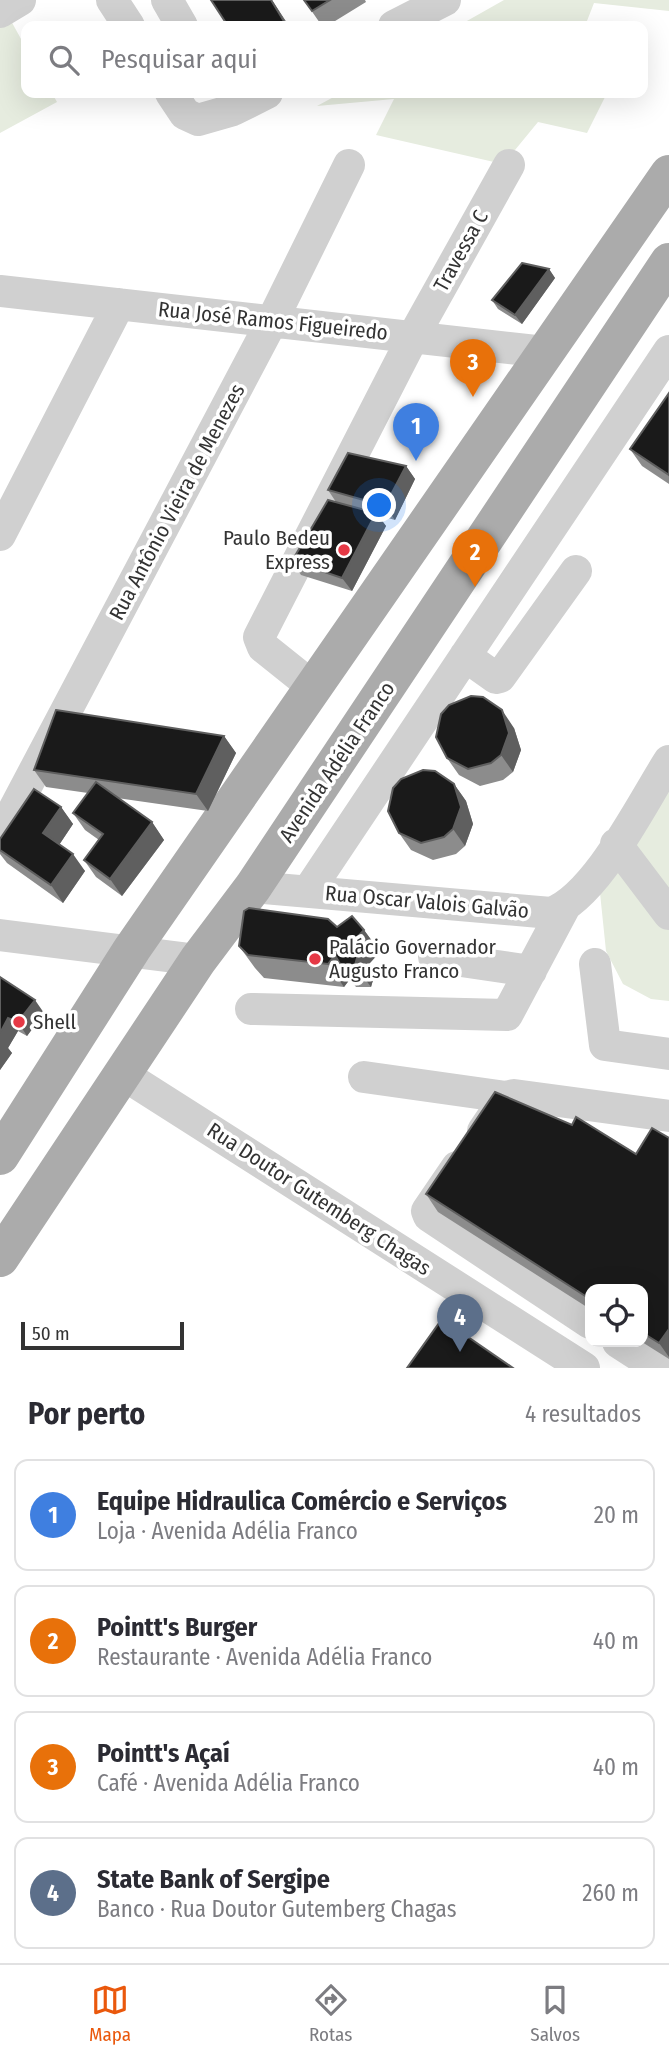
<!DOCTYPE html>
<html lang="pt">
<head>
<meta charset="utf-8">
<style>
	:root { --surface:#fff; --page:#f7f7f7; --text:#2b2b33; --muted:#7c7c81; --line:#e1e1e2; --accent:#ea580c }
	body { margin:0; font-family:"Fira Sans Condensed",sans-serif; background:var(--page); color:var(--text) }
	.controls { position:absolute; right:21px; bottom:21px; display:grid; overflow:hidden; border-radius:14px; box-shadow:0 7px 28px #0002 }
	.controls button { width:63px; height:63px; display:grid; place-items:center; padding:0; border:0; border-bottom:2px solid var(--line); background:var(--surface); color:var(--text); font:35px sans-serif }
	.scale { position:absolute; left:21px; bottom:18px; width:163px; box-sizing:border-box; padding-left:7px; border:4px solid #333; border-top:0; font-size:19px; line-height:24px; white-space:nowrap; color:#333; -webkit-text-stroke:5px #fff; paint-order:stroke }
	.you { position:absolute; left:380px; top:506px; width:24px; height:24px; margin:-18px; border:5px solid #fff; border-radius:50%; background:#1a73e8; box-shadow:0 0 0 10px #1a73e833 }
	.badge { display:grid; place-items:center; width:46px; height:46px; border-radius:50%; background:var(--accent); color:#fff; font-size:23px; font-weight:700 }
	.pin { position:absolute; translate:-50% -58px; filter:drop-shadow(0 2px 4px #0008) }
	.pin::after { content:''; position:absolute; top:37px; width:24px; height:21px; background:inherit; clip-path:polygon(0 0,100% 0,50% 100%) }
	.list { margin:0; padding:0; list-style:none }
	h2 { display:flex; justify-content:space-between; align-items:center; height:91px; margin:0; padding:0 28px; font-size:30px }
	h2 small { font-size:23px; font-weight:400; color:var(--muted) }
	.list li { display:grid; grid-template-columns:46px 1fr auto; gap:21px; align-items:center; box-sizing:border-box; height:112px; margin:0 14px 14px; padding:0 14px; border:2px solid var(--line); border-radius:14px }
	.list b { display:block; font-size:26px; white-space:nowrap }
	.list p { margin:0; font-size:23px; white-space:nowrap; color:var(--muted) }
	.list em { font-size:23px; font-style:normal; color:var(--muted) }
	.icon { flex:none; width:38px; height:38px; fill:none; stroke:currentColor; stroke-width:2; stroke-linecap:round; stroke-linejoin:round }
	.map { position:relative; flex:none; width:669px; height:1368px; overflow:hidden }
	.search { position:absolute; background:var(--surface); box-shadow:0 7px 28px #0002; left:21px; right:21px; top:21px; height:77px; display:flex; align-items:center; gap:18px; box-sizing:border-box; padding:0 24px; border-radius:14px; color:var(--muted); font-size:26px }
	.sheet { height:595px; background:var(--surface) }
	nav { display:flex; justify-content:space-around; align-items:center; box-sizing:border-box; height:98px; border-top:2px solid var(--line); background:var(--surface); font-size:19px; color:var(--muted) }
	nav a { display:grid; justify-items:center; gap:4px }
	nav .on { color:var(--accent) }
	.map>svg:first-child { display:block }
	.green { fill:#e6ecdf }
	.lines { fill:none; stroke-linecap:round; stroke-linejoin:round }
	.minor { stroke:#d0d0d0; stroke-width:32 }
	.major { stroke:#ababab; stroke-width:38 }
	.wall { fill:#8c8c8c }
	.shaded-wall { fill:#5f5f5f }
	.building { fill:#1a1a1a; stroke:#5f5f5f; stroke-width:2 }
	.poi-dot { fill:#e63946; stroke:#fff; stroke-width:2.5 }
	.labels { text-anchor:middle; stroke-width:7; stroke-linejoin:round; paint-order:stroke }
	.street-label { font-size:21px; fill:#333; stroke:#fff }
	.poi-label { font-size:21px; fill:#333; stroke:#fff; text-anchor:start }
</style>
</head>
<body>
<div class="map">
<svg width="669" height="1368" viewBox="0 0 669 1368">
	<rect width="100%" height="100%" fill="#fff"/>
	<path class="green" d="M504,0H669V11L594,3L585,26H458Z
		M10,19L26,48V93H52L57,102L0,133V26Z
		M341,93H607L587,133L538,122L515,150L494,162L376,135L394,99L317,106Z
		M669,786V1001L651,999L623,984L606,951L600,893Z"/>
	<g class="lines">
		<path class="minor" d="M112,0L129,26
			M167,0L182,26
			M0,12L20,0
			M394,26L445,0
			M171,93L185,114L198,120L233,110L267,93
			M0,291L545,352
			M0,535L119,304
			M465,656L496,678L500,677L576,571
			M313,687L263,647L259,637L413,337L509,165
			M0,836L273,319L349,165
			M616,844L669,914
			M253,887L551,913C597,896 642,803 669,761
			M309,890L669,351
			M0,935L198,960
			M434,957L531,971
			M595,964L605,1045L669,1054
			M251,1009L507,1015L564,908
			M124,1075L584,1368
			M364,1077L506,1097
			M483,1131L506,1097L514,1095L669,1116
			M457,1167L427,1211L429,1216L590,1323
			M618,1342L658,1368"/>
		<path class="major" d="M0,1156L132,949L669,174
			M0,1258L198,960L253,887L669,262"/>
	</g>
	<path class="wall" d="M304,0H365L366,2L327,26H322Z
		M549,269L555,278L522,324L498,309L492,300Z
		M669,393V484L642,466L630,449Z
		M406,466L415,479L395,520L378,515L386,526L352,591L301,575L292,561L336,502L328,490Z
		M514,728L521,750L513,772L503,780L480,786L459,775L447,758Z
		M224,736L236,753L208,811L117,798L152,822L164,840L122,896L96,877L84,860L99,840L85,830L73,813L88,793L46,787L34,770Z
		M454,784L466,801L473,824L465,846L456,854L433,860L411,850L399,833Z
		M61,807L73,824L59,845L85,871L63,903L7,863L0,854V839Z
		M337,927L364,930L380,952L369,964L375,973L371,987H356L350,979L344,987L264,978L255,968L239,946Z
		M0,977L44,1013L27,1036L18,1031L8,1048L12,1053L0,1070Z
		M669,1138V1359L642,1342L643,1289H590V1309L438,1212L426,1194L636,1154Z"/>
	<path class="shaded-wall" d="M271,0H272L289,26H288Z
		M549,269L555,278L522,324L515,315Z
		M406,466L415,479L395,520L385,506Z
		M376,513L386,526L352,591L342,578Z
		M502,710L514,728L521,750L513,772L501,755Z
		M224,736L236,753L208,811L196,794Z
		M454,784L466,801L473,824L465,846L453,829Z
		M61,807L73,824L55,851L43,833Z
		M152,822L164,840L122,896L110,879Z
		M73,854L85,871L63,903L51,885Z
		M364,930L380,952L369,964L375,973L371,987L355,965L352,943Z
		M335,955L340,964L350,979L344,987L328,964Z
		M35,1000L44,1013L27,1036L18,1022Z
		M8,1018L18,1031L8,1048L12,1053L0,1070V1033Z
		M669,1329V1357L659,1343Z"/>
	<path class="building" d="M211,0H271L285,23L280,26H228Z
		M304,0H330L312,11Z
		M522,263L549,269L515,315L492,300Z
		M669,393V475L630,449Z
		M348,453L406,466L385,506L328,490Z
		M328,500L376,513L342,578L292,561Z
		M471,696L483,697L502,710L509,733L501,755L491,763L468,769L447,758L436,737L441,714L449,705Z
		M56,710L224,736L196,794L34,770Z
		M423,770L435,771L454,784L461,807L453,829L444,837L421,843L399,833L388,811L393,788L401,779Z
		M96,782L152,822L110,879L84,860L103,834L73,813Z
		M34,789L61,807L43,833L73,854L51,885L0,850V839Z
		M249,908L328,919L337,927L352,916L364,930L352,943L359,951L355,965L340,964L335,955L328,964L248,955L239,946L244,911Z
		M0,977L35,1000L18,1022L8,1018L0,1033Z
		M495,1092L572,1125L576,1117L636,1154L652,1128L669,1138V1329L659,1343L643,1333V1289H590V1299L426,1194Z
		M442,1319L513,1368H407Z"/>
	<g class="poi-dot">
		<circle cx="344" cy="550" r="7"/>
		<circle cx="315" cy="959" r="7"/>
		<circle cx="19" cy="1022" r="7"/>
	</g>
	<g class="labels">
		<g class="street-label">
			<text transform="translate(461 251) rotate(-61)" y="7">Travessa C</text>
			<text transform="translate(273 321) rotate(6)" y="7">Rua José Ramos Figueiredo</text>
			<text transform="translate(177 502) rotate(-62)" y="7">Rua Antônio Vieira de Menezes</text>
			<text transform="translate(337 762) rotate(-56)" y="7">Avenida Adélia Franco</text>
			<text transform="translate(427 902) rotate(5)" y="7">Rua Oscar Valois Galvão</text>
			<text transform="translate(319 1199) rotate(33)" y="7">Rua Doutor Gutemberg Chagas</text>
		</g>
		<g class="poi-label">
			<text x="330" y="545" text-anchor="end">Paulo Bedeu<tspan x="330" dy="24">Express</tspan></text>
			<text x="329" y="954">Palácio Governador<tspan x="329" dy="24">Augusto Franco</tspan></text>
			<text x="33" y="1029">Shell</text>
		</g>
	</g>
</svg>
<div class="controls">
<button><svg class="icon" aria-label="locate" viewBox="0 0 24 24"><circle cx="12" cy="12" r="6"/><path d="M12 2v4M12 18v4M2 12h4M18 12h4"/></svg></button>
</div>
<div class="scale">50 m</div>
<div class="you"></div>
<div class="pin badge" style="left:416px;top:461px;background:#3f7fe0">1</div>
<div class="pin badge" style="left:475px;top:587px;background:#e8710a">2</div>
<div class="pin badge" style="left:473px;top:397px;background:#e8710a">3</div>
<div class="pin badge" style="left:460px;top:1352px;background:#5c6f8a">4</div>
<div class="search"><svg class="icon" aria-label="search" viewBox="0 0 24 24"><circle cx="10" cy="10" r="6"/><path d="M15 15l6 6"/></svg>Pesquisar aqui</div>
</div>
<section class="sheet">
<h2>Por perto<small>4 resultados</small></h2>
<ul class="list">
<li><span class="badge" style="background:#3f7fe0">1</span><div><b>Equipe Hidraulica Comércio e Serviços</b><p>Loja · Avenida Adélia Franco</p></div><em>20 m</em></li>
<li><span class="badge" style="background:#e8710a">2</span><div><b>Pointt's Burger</b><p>Restaurante · Avenida Adélia Franco</p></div><em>40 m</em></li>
<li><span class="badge" style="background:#e8710a">3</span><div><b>Pointt's Açaí</b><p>Café · Avenida Adélia Franco</p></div><em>40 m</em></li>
<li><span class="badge" style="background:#5c6f8a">4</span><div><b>State Bank of Sergipe</b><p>Banco · Rua Doutor Gutemberg Chagas</p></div><em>260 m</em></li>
</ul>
</section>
<nav>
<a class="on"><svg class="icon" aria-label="map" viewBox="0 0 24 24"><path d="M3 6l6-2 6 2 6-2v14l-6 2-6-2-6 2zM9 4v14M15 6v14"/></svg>Mapa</a>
<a><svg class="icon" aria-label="directions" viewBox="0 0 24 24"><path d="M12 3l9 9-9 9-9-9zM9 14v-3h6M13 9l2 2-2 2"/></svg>Rotas</a>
<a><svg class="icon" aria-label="saved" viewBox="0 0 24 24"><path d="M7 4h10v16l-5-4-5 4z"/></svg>Salvos</a>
</nav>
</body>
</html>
